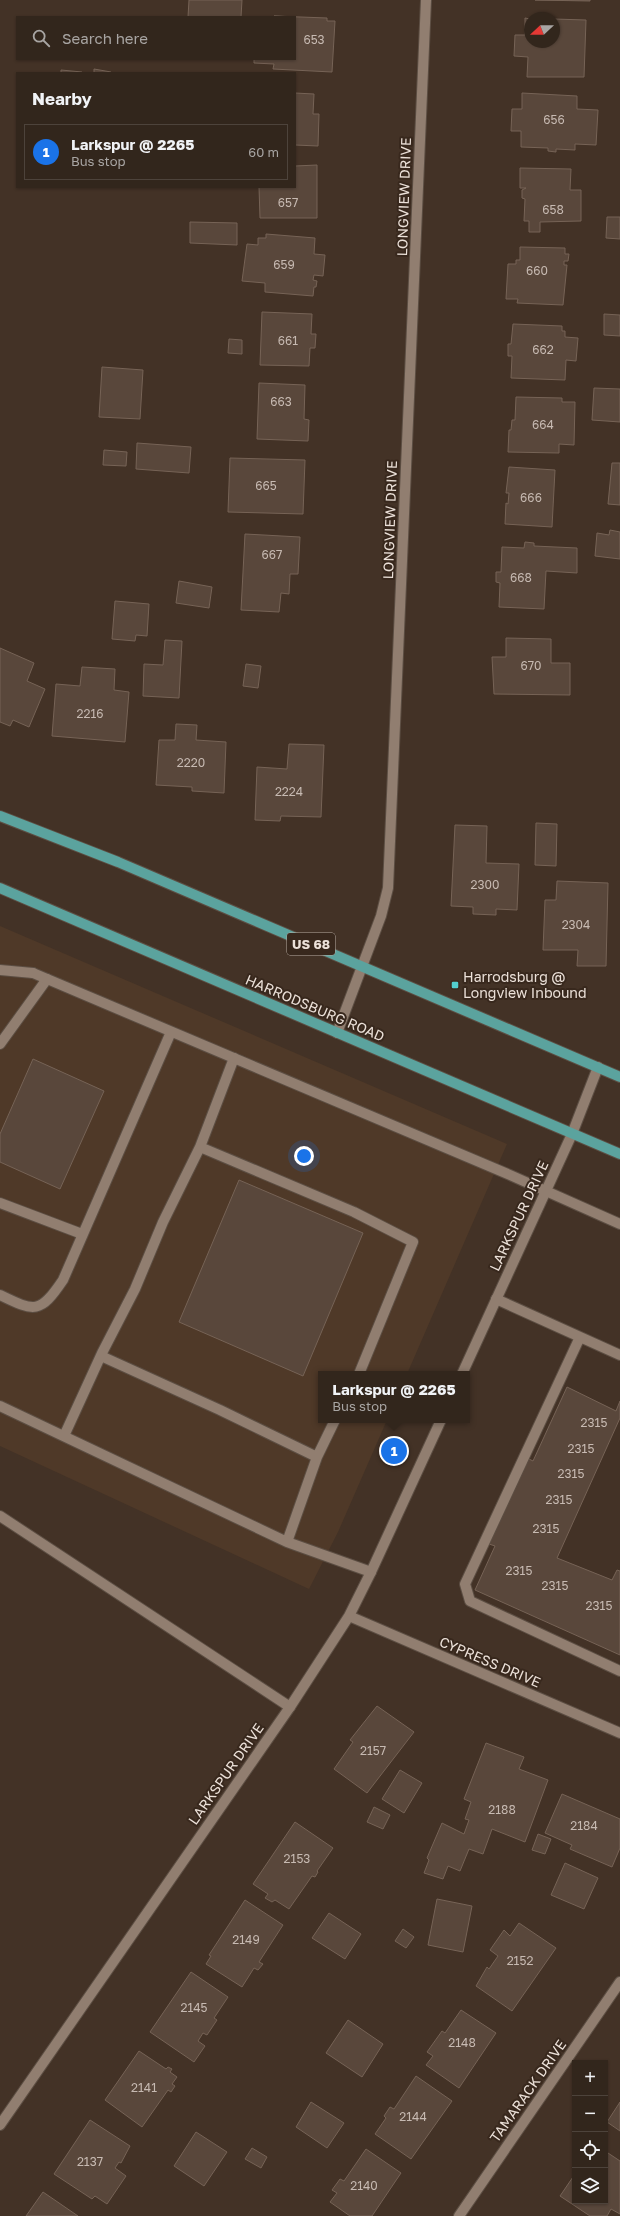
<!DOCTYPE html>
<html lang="en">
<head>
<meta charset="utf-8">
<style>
	:root { --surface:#32261c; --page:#3d3229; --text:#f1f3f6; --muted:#a8a5a3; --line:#4d433b; --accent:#1a73e8 }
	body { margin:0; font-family:"Golos Text",sans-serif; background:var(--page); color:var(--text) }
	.controls { position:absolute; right:12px; bottom:12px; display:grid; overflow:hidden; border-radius:0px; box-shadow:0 1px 3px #0004 }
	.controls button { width:36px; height:36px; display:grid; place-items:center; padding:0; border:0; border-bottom:1px solid var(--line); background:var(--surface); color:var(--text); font:20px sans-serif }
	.compass { position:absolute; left:524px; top:12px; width:36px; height:36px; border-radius:50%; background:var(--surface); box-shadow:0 1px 3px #0004; rotate:248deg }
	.you { position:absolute; left:304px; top:1156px; width:14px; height:14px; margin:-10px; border:3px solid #fff; border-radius:50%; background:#1a73e8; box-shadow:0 0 0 6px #1a73e833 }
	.badge { display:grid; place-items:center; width:26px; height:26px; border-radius:50%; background:var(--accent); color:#fff; font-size:13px; font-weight:700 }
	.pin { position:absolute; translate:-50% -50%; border:2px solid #fff; box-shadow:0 1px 4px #0006 }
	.popup { position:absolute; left:318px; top:1371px; width:152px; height:52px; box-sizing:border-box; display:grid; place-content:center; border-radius:0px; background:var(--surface); filter:drop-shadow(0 1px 3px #0005); font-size:13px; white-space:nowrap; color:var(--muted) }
	.popup b { font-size:15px; color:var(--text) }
	.popup::after { content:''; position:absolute; left:50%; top:100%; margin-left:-8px; border:8px solid transparent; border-top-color:var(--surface) }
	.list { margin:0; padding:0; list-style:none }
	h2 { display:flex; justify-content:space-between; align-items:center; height:52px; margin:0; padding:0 16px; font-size:17px }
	h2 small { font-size:13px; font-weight:400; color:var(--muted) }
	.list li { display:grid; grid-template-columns:26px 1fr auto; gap:12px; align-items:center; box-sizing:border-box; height:56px; margin:0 8px 8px; padding:0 8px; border:1px solid var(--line); border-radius:0px }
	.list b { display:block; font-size:15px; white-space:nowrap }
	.list p { margin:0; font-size:13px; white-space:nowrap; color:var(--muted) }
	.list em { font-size:13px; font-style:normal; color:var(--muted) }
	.icon { flex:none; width:22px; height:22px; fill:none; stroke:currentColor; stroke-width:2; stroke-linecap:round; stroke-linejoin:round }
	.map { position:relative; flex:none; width:620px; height:2216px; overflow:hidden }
	.search { position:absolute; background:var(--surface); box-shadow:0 1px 3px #0004; left:16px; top:16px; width:280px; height:44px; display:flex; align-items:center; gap:10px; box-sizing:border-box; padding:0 14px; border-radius:0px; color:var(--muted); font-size:15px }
	.panel { position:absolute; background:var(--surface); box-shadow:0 1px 3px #0004; left:16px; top:72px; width:280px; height:116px; border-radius:0px }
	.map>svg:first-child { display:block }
	.built { fill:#4f3928 }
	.building { fill:#59473b; stroke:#766356 }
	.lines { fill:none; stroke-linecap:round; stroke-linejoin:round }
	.lane-casing { stroke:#5c4e43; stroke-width:12 }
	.street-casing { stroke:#5c4e43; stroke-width:12 }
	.primary-casing { stroke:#5c4e43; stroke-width:12 }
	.lane { stroke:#917e70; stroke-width:10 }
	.street { stroke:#917e70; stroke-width:10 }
	.primary { stroke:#5ba39e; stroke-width:10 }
	.poi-dot { fill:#52cdcd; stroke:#38281d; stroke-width:1.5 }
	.labels { text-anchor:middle; stroke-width:4; stroke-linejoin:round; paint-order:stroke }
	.number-label { font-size:12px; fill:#c7bab2 }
	.shield { fill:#38281d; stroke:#b6aaa1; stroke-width:1 }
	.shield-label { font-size:13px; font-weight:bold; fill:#ece1d9 }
	.street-label { font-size:14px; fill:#ece1d9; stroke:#38281d }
	.poi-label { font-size:14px; fill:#ece1d9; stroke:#38281d; text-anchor:start }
</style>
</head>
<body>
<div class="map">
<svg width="620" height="2216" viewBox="0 0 620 2216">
	<rect width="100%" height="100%" fill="#433226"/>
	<path class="built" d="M0,926L507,1144L407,1374H321V1420H387L338,1532L309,1589L0,1446Z"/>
	<path class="building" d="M189,0H242L241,17H188Z
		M535,0H590V1Z
		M274,16L327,18V21H335L332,72L273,69L274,64L254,63V59H295V17Z
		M525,18L530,19V42H554V19L586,20L584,77H527L528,57L514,56L515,35H525Z
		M94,69L111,72V73H94Z
		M61,70L82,72V73H61Z
		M295,93L314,94L313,114H319L318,146L295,145Z
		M522,93L577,96V109L598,110L596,145L575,144V150L556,149V152L548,151V148L521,147V131H511L512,109H522Z
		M317,165V218H260L259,187H295V166Z
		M520,168L571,169L570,190H581V221L540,222V232H529V221H524L525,199L522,198V190L526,188H520Z
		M607,217H620V239L606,238Z
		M190,222L237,223V245L190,243Z
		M266,234L315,238L314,254L325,255L323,276L314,275L313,280L317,281L316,287H314L313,296L265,292V283L242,281L247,244L258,245V238H266Z
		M520,247L565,248V254H569L568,261H564V265H567L563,305L517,303L518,299H506L508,264H516V260H520Z
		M262,312L312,314L311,334H316L315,348H310L309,366L260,365Z
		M604,314L620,315V336L604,335Z
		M513,324L562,326V331H565V337L578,338L576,361L566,360L565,380L511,378L512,356H508V344H511Z
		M229,339L242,340V354L228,353Z
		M102,367L143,370L140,419L99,417Z
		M259,383L305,385L304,419L309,420L308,441L257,439Z
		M594,388L620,389V422L592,420Z
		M516,397L562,398V402H575L574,445L559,444V453L508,452L509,430H511L512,420H515Z
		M137,443L191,447L189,473L136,469Z
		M104,450L127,452L126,466L103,465Z
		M230,458L305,460L303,514L228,512Z
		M612,463H620V505L608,504Z
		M509,467L555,470L552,527L505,524L506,503L508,504L509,493H506Z
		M610,530L620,532V559L595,556L597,533L609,535Z
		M245,534L300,537L298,574H290L289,594L281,593L279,612L241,610Z
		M525,542L534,543V546L577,548V573L546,571L544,609L499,607L500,583L496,582V572H501L502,547L524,548Z
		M179,581L212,587L209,608L176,603Z
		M115,601L149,604L147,636L136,635L135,641L112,639Z
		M506,638L551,639V663H570V695L494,694L492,657H506Z
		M165,640L182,641L179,698L143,696L144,664L163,665Z
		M0,648L34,663L27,681L45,689L29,727L13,720L10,726L0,722Z
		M246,664L261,666L258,688L243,686Z
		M82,667L115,669L114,690L129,692L125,742L52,736L56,684L80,686Z
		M176,724L197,725L196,740L226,742L224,793L192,791V787L156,785L159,740H175Z
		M289,744L324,745L321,817L281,816L280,821L255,820L257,767L287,769Z
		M536,823L557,824L556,866L535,865Z
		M455,825L487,826L486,863L519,864L517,910L496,909V915L473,914V907L451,906Z
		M557,881L608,883L606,966H577L578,950H543L545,900H556Z
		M33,1059L104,1091L60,1189L0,1162V1134Z
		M239,1180L363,1233L303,1376L179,1322Z
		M567,1387L616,1411L620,1401V1418L557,1558L612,1580L617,1570L620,1571V1655L475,1590L495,1546L489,1544L527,1458L533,1461Z
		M377,1706L414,1732L367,1793L334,1769L353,1742L350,1740Z
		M486,1743L524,1757L519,1769L548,1780L525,1842L492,1829L483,1854L469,1849L460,1871L448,1866L443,1879L424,1873L429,1860L427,1858L442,1823L464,1834L469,1820L465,1819L471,1802L464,1799Z
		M400,1770L422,1783L404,1813L382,1799Z
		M562,1794L620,1819V1848L612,1867L570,1849L572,1845L545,1833Z
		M374,1807L390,1815L383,1829L367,1822Z
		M295,1822L333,1848L317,1871L318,1872L315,1877L312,1876L289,1909L275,1900L272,1902L265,1898L268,1894L253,1884Z
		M538,1834L551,1839L545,1854L532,1850Z
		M565,1863L598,1878L584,1909L551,1895Z
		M437,1899L472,1906L463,1952L428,1945Z
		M245,1900L283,1925L259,1962L263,1964L258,1970L254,1968L242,1987L206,1964L211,1956L209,1955Z
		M329,1913L361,1934L345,1959L312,1938Z
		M519,1923L556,1948L512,2011L476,1986L487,1967L489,1969L498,1956L490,1950L504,1930L510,1936Z
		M403,1929L414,1937L406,1948L395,1941Z
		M191,1972L228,1997L214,2018L217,2020L207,2035L203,2033L198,2041L205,2046L194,2062L150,2032Z
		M461,2010L496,2033L459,2088L426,2065L433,2056L427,2052L442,2031L445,2033Z
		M348,2020L383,2044L362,2077L326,2053Z
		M139,2051L166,2069L168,2067L172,2069L170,2072L177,2077L172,2084L175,2086L171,2092L168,2090L142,2127L105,2100Z
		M416,2076L452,2101L411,2159L375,2134L386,2118L384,2116L390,2107L394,2109Z
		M311,2102L344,2123L327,2148L296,2127Z
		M620,2102V2131L607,2122Z
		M90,2120L130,2146L121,2163L119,2162L115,2168L126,2176L107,2204L95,2196L92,2199L54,2174Z
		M196,2132L227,2152L204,2186L174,2166Z
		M252,2148L267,2157L261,2168L245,2159Z
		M366,2149L401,2173L372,2216H350L330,2202L337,2193L332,2190L340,2179L344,2181Z
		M605,2151L620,2161V2214L611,2209L607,2216H590L560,2196L575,2174V2201H605Z
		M43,2192L78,2216H26Z"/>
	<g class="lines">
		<defs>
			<path id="lane" d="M0,970L33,973
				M0,1044L47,979
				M200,1147L234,1058
				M0,1203L82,1234
				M0,1295C35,1312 40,1314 63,1280L171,1032
				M496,1299L620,1355
				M580,1337L465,1584L470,1601L620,1671
				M101,1356L220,1410L317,1457
				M0,1406L287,1542L371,1572
				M64,1436L102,1353L135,1289L163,1222L200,1147L354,1212L413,1242L359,1374
				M0,1516L290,1707
				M287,1542L317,1457L335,1420"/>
			<path id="street" d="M33,973L510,1175L620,1224
				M337,1033L381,916L388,888L426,0
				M462,1374L572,1134L598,1067
				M349,1616L620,1733
				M0,2125L290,1707L349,1616L371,1572L441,1420
				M459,2216L620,1982"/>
			<path id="primary" d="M0,816L118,862L620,1077
				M0,888L620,1154"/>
		</defs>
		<use href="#lane" class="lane-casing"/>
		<use href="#street" class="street-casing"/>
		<use href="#primary" class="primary-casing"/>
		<use href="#lane" class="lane"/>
		<use href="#street" class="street"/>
		<use href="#primary" class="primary"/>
	</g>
	<rect class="poi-dot" x="451" y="981" width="8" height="8" rx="2"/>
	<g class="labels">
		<g class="number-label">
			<text x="314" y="44">653</text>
			<text x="554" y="124">656</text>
			<text x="288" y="207">657</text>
			<text x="553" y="214">658</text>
			<text x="284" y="269">659</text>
			<text x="537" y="275">660</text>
			<text x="288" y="345">661</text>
			<text x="543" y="354">662</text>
			<text x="281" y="406">663</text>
			<text x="543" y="429">664</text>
			<text x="266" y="490">665</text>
			<text x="531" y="502">666</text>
			<text x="272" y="559">667</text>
			<text x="521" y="582">668</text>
			<text x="531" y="670">670</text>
			<text x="90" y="718">2216</text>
			<text x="191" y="767">2220</text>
			<text x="289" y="796">2224</text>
			<text x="485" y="889">2300</text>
			<text x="576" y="929">2304</text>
			<text x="594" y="1427">2315</text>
			<text x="581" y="1453">2315</text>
			<text x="571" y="1478">2315</text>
			<text x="559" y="1504">2315</text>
			<text x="546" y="1533">2315</text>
			<text x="519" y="1575">2315</text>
			<text x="555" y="1590">2315</text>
			<text x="599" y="1610">2315</text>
			<text x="373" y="1755">2157</text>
			<text x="502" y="1814">2188</text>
			<text x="584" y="1830">2184</text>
			<text x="297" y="1863">2153</text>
			<text x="246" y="1944">2149</text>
			<text x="520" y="1965">2152</text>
			<text x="194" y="2012">2145</text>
			<text x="462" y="2047">2148</text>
			<text x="144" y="2092">2141</text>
			<text x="413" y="2121">2144</text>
			<text x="90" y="2166">2137</text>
			<text x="364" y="2190">2140</text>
		</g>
		<rect class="shield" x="287" y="933" width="48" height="22" rx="3"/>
		<g class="shield-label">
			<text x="311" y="949">US 68</text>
		</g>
		<g class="street-label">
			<text transform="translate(404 197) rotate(-88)" y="5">LONGVIEW DRIVE</text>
			<text transform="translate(390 520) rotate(-88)" y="5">LONGVIEW DRIVE</text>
			<text transform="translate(315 1008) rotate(23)" y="5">HARRODSBURG ROAD</text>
			<text transform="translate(519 1216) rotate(-65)" y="5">LARKSPUR DRIVE</text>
			<text transform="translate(490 1662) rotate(23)" y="5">CYPRESS DRIVE</text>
			<text transform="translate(226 1774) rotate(-55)" y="5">LARKSPUR DRIVE</text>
			<text transform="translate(528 2091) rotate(-55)" y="5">TAMARACK DRIVE</text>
		</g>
		<g class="poi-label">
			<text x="463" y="982">Harrodsburg @<tspan x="463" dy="16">Longview Inbound</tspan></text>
		</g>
	</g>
</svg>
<div class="controls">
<button>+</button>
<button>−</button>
<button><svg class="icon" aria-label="locate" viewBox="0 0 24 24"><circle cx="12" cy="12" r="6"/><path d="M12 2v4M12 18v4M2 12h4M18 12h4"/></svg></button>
<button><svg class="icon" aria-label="layers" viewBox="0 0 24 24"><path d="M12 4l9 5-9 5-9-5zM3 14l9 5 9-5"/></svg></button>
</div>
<svg class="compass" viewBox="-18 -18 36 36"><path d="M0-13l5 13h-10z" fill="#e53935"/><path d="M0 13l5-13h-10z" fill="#a8a5a3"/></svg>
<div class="you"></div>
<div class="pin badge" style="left:394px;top:1451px">1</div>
<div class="popup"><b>Larkspur @ 2265</b>Bus stop</div>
<div class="search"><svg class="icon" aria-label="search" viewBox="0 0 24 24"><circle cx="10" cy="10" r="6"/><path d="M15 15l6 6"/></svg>Search here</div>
<section class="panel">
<h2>Nearby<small></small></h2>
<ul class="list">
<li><span class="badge">1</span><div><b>Larkspur @ 2265</b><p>Bus stop</p></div><em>60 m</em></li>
</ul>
</section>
</div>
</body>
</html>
